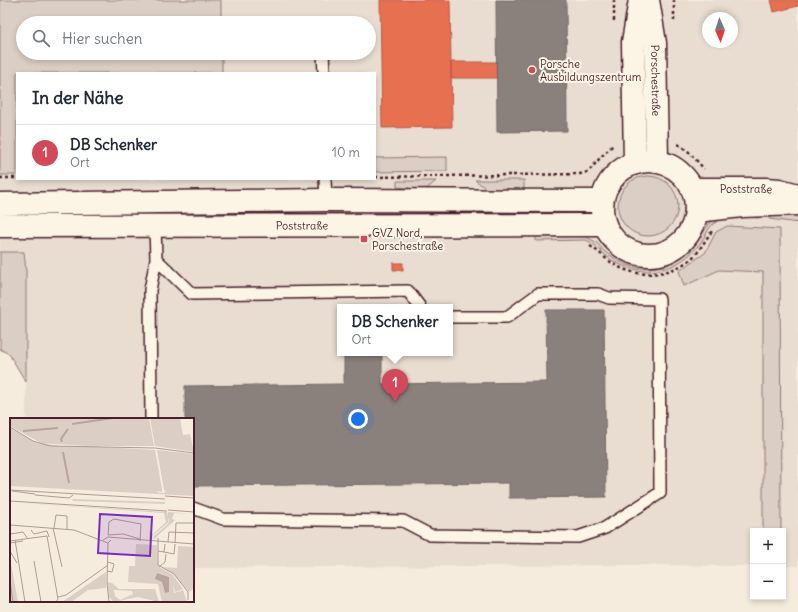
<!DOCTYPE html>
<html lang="de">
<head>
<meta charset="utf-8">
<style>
	:root { --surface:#fff; --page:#f6f6f7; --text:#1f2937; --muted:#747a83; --line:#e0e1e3; --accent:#d1495b }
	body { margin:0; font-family:Delius,sans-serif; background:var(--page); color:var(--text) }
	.controls { position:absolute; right:12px; bottom:12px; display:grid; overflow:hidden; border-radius:0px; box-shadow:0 2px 6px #0003 }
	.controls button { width:36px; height:36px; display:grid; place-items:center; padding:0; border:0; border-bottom:1px solid var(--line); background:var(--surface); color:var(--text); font:20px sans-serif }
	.compass { position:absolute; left:702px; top:12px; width:36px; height:36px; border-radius:50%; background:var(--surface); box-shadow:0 2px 6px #0003; rotate:177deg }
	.you { position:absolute; left:358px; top:419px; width:14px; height:14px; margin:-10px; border:3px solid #fff; border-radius:50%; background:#1a73e8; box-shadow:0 0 0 6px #1a73e833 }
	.badge { display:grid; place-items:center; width:26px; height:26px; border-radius:50%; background:var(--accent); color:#fff; font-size:13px; font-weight:700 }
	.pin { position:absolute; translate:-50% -33px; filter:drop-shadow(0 1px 2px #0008) }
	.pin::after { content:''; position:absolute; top:21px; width:14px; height:12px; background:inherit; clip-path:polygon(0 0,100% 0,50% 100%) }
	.popup { position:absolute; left:337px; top:304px; width:116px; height:52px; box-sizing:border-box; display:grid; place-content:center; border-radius:0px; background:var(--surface); filter:drop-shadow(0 1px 3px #0005); font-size:13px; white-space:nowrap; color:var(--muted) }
	.popup b { font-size:15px; color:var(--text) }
	.popup::after { content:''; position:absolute; left:50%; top:100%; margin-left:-8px; border:8px solid transparent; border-top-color:var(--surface) }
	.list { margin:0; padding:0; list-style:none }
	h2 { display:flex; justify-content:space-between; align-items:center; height:52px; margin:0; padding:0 16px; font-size:17px }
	h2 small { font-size:13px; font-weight:400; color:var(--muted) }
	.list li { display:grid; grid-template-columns:26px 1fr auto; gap:12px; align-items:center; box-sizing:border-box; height:56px; padding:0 16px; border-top:1px solid var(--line) }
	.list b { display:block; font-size:15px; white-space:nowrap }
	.list p { margin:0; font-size:13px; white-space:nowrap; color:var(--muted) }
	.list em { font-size:13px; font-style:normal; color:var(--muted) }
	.icon { flex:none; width:22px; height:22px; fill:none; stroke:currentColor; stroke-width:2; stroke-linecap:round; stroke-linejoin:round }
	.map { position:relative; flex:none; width:798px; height:612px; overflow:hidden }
	.search { position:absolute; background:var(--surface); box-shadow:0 2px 6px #0003; left:16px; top:16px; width:360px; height:44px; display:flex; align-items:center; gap:10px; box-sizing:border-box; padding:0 14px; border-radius:22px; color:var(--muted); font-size:15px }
	.panel { position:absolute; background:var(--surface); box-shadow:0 2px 6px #0003; left:16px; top:72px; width:360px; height:108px; border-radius:0px }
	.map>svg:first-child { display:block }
	.built { fill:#e8ddd0; fill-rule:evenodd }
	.green { fill:#dbcec4; stroke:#927678 }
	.shops { fill:#e76f51; stroke:#b85746 }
	.industry { fill:#8a817c; stroke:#776464 }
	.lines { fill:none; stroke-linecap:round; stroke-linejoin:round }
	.lane-casing { stroke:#4a1f2b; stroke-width:14 }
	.street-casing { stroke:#4a1f2b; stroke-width:25 }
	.secondary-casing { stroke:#4a1f2b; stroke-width:25 }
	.path { stroke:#4a1f2b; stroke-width:2.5; stroke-dasharray:3 3; stroke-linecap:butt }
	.lane { stroke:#fcf5e5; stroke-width:11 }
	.street { stroke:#fcf5e5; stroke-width:22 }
	.secondary { stroke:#fcf5e5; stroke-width:22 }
	.poi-dot { fill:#d1495b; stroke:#fcf5e5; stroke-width:1.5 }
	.labels { text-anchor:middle; stroke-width:4; stroke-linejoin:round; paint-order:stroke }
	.poi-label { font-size:11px; fill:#4a1f2b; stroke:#fcf5e5; text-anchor:start }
	.street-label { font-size:11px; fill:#4a1f2b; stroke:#fcf5e5 }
	.inset-river { fill:none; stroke:#b8a39e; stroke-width:2 }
	.inset-road { fill:none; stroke:#b19a96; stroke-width:1 }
	.view { fill:#7b2cbf; fill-opacity:0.15; stroke:#7b2cbf; stroke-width:2 }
	.inset-edge { fill:none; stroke:#4a1f2b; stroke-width:2 }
</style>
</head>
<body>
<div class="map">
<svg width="798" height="612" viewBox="0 0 798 612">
	<rect width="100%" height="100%" fill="#f5ecde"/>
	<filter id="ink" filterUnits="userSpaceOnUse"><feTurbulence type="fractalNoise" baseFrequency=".025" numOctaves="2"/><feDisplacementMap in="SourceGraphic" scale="8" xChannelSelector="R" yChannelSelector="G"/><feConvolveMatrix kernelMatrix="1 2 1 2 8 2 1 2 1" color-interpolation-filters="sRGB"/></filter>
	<g filter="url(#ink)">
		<path class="built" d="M0,0H798V566H783V531H753V566L629,565L193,568V419H26V272L24,252H0ZM708,18H732V42H708ZM23,23H369V53H23ZM17,73H375V179H17ZM340,307H450V353H340Z"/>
		<path class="green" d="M0,0H221V23H23V53H222V73H17V175H0Z
			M447,157V171L375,172V158Z
			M618 206a30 30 0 1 1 60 0a30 30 0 1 1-60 0Z
			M475,180H524V196L494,195Z
			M397,181H436L425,190L397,187Z
			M523,206V215L0,216V208Z
			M534,206L584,209V213L582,214H535Z
			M759,212V218C745,217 729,214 716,222C709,226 706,235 702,241C688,261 663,275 638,270C625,268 612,262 603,253C597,247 593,243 586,240L536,241V235L584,236L596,242L605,252L619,261L627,265L639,268H648L665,266L682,257L692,249L709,224L715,219Z
			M770,212H795L798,218V223L769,219Z
			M727,226L780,229L781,531H763V272L719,270L684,286L679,271L705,253L716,232Z
			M0,252H24L26,272V382L9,354L0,349Z"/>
		<path class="shops" d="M380,0H450L452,127L382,128Z
			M771,0H798V6L774,12Z
			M451,62H497V78H451Z
			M393,263H403V270H393Z"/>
		<path class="industry" d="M496,0H566L567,131L497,132Z
			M546,310H604L606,497L509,498V483L193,486V419H185V386L344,384V353H382V384L547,382Z"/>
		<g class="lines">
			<defs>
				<path id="lane" d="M323,53L324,73
					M325,179L326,200
					M156,259L192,294L408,291L420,307
					M151,419L150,290L156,259L155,226
					M193,508L223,519L403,521L430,535L578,537L605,528L660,493L659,299L609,298L598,294H538L507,317H450"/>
				<g id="street">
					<path id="s1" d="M648,0L655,43L657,161"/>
					<path d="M635,163L633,42L640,0"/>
				</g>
				<g id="secondary">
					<circle cx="649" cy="208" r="47"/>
					<path id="s2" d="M693,189H766L779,190L798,195"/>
					<path d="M0,204L326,200L602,201"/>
					<path d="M696,211L742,206L798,204"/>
					<path id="s3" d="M0,226L605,225"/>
				</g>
			</defs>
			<use href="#lane" class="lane-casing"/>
			<use href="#street" class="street-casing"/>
			<use href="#secondary" class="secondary-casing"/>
			<path class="path" d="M614,0V23
				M674,21V0
				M678,144L689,152L704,169
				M375,177L580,174L588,172L600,158L614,144
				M0,178H17
				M590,246C600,252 607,261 617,266C643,280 677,275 697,253C703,245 707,237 713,230"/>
			<use href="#lane" class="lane"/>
			<use href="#street" class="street"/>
			<use href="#secondary" class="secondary"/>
		</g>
	</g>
	<g class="poi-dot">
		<circle cx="532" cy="70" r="4"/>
		<rect x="360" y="235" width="8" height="8" rx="2"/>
	</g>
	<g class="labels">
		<g class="poi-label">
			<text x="540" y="68">Porsche<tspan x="540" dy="13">Ausbildungszentrum</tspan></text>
			<text x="372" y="237">GVZ Nord,<tspan x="372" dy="13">Porschestraße</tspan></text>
		</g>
		<g class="street-label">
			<text dy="4" stroke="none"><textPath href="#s1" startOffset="81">Porschestraße</textPath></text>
			<text dy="4" stroke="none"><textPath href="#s2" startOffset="53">Poststraße</textPath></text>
			<text dy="4" stroke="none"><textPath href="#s3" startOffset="302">Poststraße</textPath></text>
		</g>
	</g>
	<g transform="translate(10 418)">
		<rect width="184" height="184" fill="#f5ecde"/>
		<path d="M0,0H139L144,28H50L31,25L0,8ZM140,0H170L173,17L180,16L184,34L145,28ZM0,10L27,25L145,32L152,71V74L146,73L149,75H154L156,73L154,72L147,32L184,36V78L0,68ZM62,81L155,84V86L63,83ZM0,84L157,94L159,104L143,117L142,122H139V113L143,116L156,104L154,95ZM158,94L184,96L164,95L162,101L165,102L143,122L144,118L158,106ZM126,126L147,127L148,148L163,157L173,171L165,174L163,166L164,175L173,172L177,184H152L148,166L118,164L119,148H125ZM147,155L159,159V173L155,175L152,164L146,161ZM168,128L184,129V170L179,174L164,156L152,149L167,150ZM0,140L8,184H0ZM96,154V170L78,172L61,184H52ZM97,164L102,165L109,171H145L149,184L128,179L104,184L99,179ZM104,172L122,173L123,176L110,182L105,178Z" fill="#dbcec4" fill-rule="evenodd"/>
		<path d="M147,155L159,159V174L155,175L152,164L145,161Z" fill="#b8a39e"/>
		<path class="inset-river" d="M62,6L103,0M13,13L48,10M52,24L51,21L58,11M53,34L59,65"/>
		<path class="inset-road" d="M0,9L23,23L40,28L145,30L184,35M0,72L155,81M2,73L25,76M25,77L59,80L63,77M155,78L184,80M0,83L157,93M158,92L184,94M0,107L64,112L98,125L101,122M43,110L52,149M44,110L46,97L57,98V111M21,112L24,116L37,113L39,119M0,116L13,114L18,121M148,120V147L164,156L178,174V182M5,122L15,184M93,122L98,119L184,126M0,123L37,118L48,181L46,184M130,123L131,106L104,101L99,104L98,117L113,116L130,121M158,124L159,114L184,115M0,125L13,123M98,125L97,165L99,184M165,125L166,105H184M0,133L7,145M148,133L154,134L155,126M154,134L164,136L165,126M24,143L31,184M149,149L155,144L156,136M97,153L102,154L104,146L98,144M0,163L3,184M48,179L56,177L98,147"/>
		<path class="view" d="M90,96L142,99L140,138L88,135Z"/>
		<rect width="184" height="184" class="inset-edge"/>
	</g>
</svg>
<div class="controls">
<button>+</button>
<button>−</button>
</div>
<svg class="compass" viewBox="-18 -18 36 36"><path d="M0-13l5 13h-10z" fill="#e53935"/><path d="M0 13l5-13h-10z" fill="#747a83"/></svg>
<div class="you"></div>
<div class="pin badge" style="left:395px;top:402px">1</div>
<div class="popup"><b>DB Schenker</b>Ort</div>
<div class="search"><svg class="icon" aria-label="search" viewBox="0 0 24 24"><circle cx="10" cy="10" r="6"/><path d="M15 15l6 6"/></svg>Hier suchen</div>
<section class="panel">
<h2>In der Nähe<small></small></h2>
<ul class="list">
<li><span class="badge">1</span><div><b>DB Schenker</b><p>Ort</p></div><em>10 m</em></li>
</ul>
</section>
</div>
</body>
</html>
